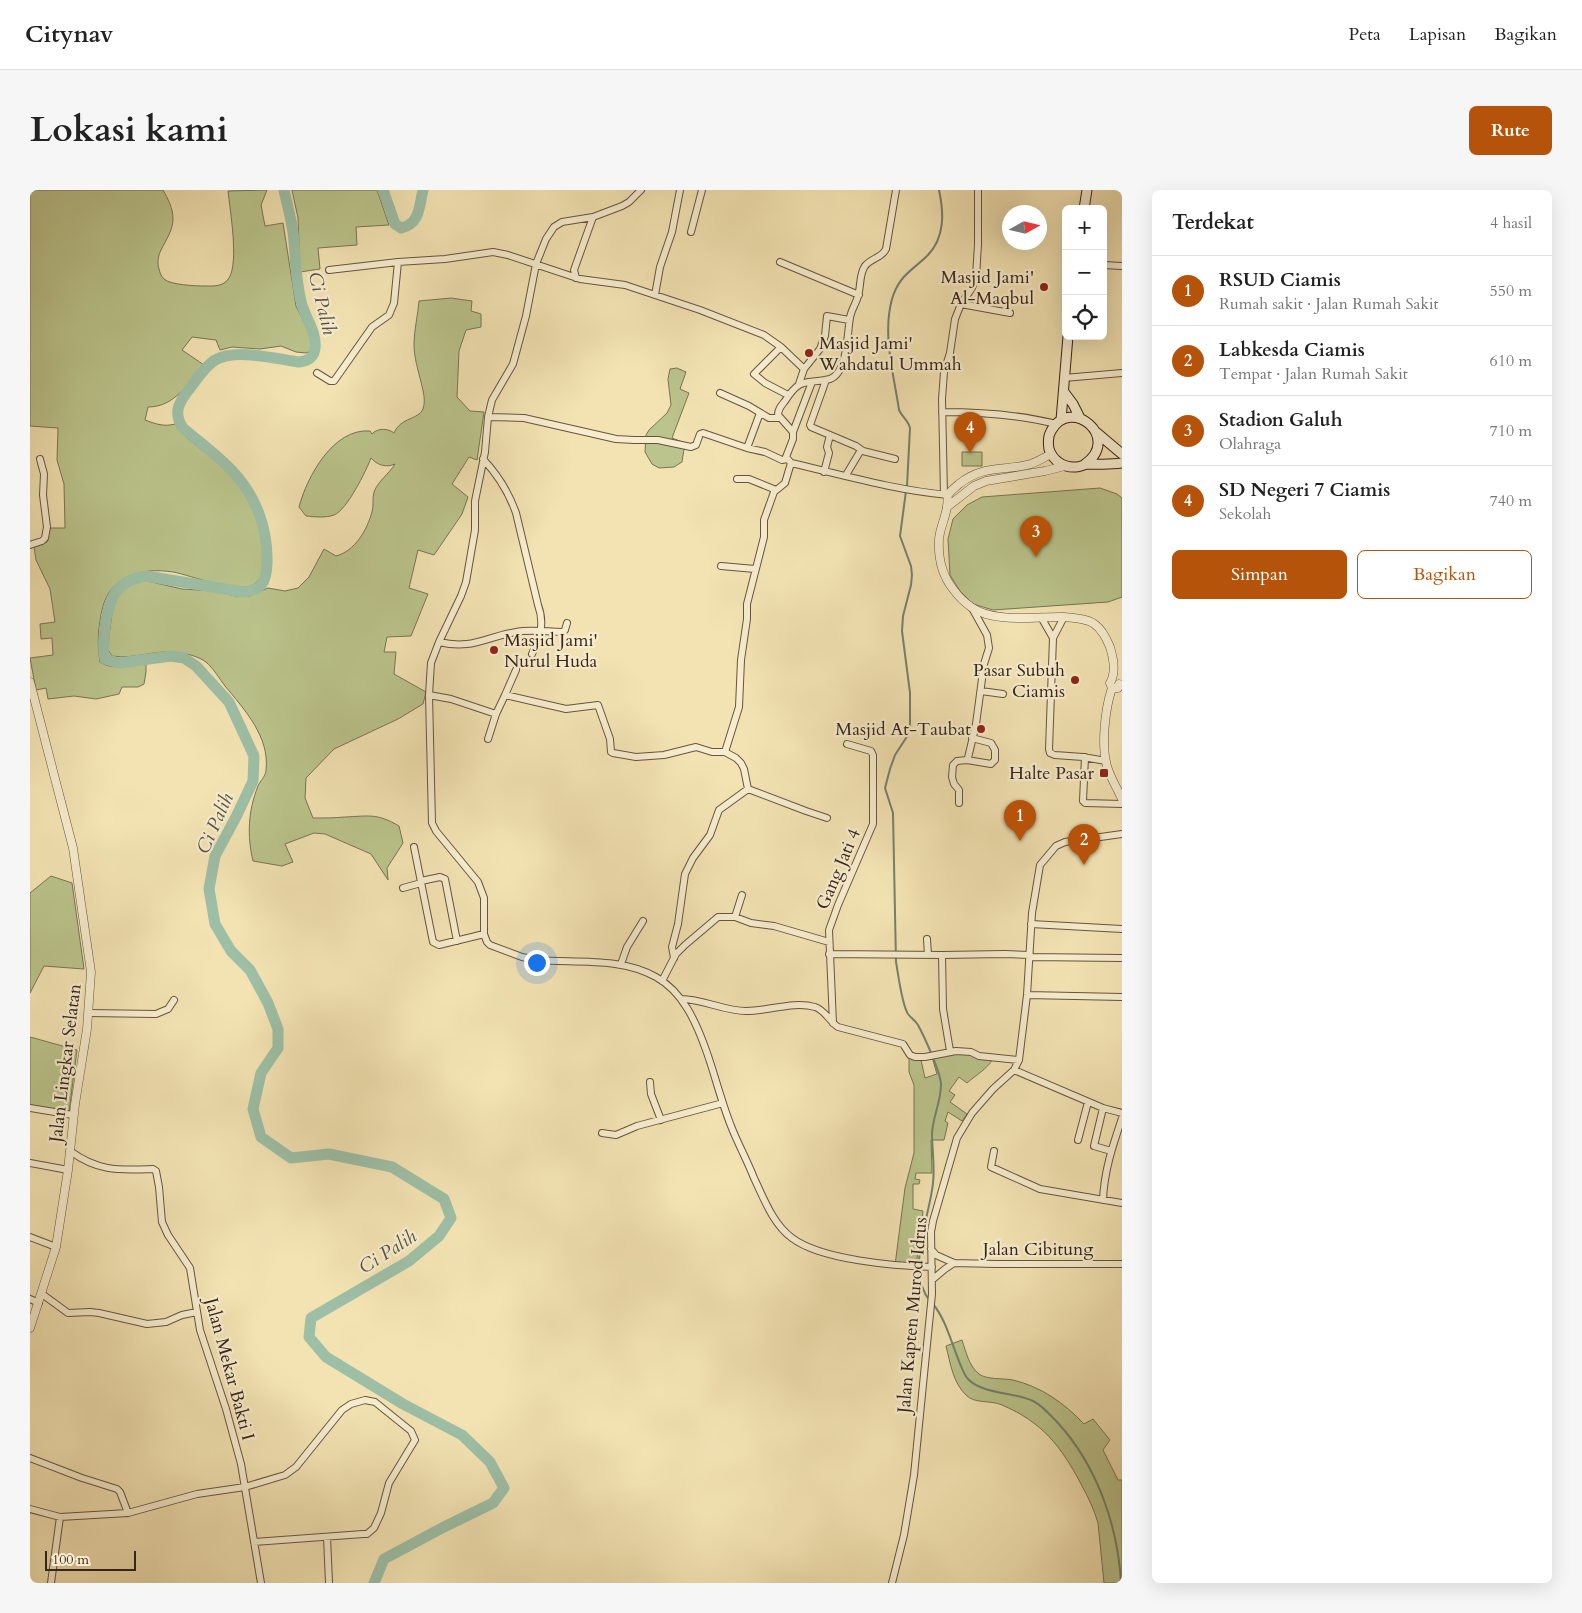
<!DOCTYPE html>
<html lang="id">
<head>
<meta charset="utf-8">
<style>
	:root { --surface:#fff; --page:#f6f6f6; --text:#222; --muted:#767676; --line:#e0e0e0; --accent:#b45309 }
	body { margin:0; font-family:Cardo,serif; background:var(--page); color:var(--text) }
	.controls { position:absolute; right:15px; top:15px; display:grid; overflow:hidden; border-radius:8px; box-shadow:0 5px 20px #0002 }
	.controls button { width:45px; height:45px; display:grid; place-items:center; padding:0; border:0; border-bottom:1px solid var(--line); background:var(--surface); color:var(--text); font:25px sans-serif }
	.compass { position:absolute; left:972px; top:15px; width:45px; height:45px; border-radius:50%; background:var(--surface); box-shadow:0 5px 20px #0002; rotate:82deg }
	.scale { position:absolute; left:15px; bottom:12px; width:91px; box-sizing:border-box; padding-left:5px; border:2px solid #37241b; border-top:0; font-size:14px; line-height:18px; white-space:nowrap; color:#37241b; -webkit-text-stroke:4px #f7edce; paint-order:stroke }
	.you { position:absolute; left:506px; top:772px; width:18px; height:18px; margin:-12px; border:4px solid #fff; border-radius:50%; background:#1a73e8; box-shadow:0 0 0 8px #1a73e833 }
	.badge { display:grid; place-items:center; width:32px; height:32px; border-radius:50%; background:var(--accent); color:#fff; font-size:16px; font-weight:700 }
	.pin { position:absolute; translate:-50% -41px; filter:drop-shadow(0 1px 2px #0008) }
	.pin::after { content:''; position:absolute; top:26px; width:18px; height:15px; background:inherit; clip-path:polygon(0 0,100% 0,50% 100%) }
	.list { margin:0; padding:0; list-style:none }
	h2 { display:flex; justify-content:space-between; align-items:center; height:65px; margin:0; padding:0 20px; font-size:21px }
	h2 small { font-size:16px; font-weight:400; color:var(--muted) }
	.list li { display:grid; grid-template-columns:32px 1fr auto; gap:15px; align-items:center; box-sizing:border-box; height:70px; padding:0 20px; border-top:1px solid var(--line) }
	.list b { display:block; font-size:19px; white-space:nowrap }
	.list p { margin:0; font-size:16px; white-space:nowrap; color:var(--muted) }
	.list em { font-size:16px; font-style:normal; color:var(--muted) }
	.actions { display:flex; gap:10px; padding:15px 20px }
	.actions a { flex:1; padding:11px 0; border:1px solid var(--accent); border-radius:8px; text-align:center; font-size:18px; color:var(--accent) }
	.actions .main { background:var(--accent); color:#fff }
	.icon { flex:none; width:28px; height:28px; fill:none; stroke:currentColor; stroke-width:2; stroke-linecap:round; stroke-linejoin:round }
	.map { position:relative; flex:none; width:1092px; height:1393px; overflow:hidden; border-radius:8px }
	header { display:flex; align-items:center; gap:30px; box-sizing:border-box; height:70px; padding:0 25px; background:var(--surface); border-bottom:1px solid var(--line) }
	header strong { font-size:24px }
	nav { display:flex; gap:28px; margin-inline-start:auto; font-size:18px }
	.intro { display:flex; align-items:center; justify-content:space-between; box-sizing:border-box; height:120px; padding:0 30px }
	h1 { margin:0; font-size:35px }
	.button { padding:12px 22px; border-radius:8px; background:var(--accent); color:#fff; font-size:18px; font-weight:700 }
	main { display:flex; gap:30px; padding:0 30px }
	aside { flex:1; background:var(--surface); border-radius:8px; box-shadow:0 5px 20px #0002 }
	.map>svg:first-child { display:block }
	.green { fill:#bbc48c; stroke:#797454 }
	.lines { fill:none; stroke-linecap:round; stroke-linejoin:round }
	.stream { stroke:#74816e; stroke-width:2 }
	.river { stroke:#9dbfa6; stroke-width:11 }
	.minor-casing { stroke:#665441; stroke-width:8 }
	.tertiary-casing { stroke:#665441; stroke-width:9 }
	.secondary-casing { stroke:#37241b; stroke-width:11 }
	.minor { stroke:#f7edce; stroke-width:6 }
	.tertiary { stroke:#f7edce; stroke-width:8 }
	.secondary { stroke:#f7edce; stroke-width:9 }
	.poi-dot { fill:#8f2418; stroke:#f7edce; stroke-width:2 }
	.labels { text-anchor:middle; stroke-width:4.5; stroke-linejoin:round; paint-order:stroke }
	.poi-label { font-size:18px; fill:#37241b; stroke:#f7edce; text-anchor:end }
	.street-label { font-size:18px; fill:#37241b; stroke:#f7edce }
	.water-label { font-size:19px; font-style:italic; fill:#565245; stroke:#f7edce }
</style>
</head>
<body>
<header>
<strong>Citynav</strong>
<nav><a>Peta</a><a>Lapisan</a><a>Bagikan</a></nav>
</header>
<div class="intro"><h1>Lokasi kami</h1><a class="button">Rute</a></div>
<main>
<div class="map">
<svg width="1092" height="1393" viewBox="0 0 1092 1393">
	<rect width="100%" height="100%" fill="#f3e3b3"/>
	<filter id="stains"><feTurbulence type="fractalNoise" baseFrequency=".004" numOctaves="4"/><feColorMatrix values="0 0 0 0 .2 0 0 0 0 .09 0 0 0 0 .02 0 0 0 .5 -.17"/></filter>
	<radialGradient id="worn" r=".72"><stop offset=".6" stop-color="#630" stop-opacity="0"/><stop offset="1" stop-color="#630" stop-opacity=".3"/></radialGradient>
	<path class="green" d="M0,0H133C138,9 143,18 143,29C143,40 136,50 131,60C128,66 127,73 129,79C130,83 131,86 134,89C140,95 166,96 175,96C184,96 193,97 199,88C209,72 200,20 198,1L237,0L231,15L235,36L253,33L266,116L280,144L282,153L281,161L276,163L266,162L251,156L230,159L202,157L190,160L186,150L162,147L152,160L174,175C158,193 145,217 118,217L115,230C126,234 134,237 145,234C152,245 162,252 172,260C182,268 193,275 201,284C221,306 233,335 233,363C233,373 234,385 227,392C213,407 161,385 143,382C112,377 79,386 72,420C68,438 67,454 70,472C84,481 100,475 116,474V482L114,494L108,497H92L89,504L66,509L44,506L18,509L16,498L6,500L0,468L23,465L22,448L11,449L10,434L25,432L20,399L6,370L4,357L17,352L20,338H35L34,294L27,270L28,238L0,236Z
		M262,0H347L359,35L326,37L327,55L288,58L290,79L270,82L268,28Z
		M421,108L442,111L441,121L451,124V137L436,140L429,161L427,207L440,221L454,222L447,270L439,267L422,294L438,307L432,324L404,365L388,360L379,398L398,404L381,446L357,447L354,462H366L364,484L396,502L393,514L368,529L304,559L276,588L275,608L283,628C293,628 304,628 315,627C339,626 347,623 369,636L373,653L357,678L358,690L341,664L295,644L284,643L255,654L263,672L252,676L223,671C217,646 218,621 228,596C230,591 236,586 236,580C240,547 214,519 195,496C189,488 183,478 176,472C169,467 159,464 151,463C128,458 105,470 82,466L78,460L79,445L82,424L86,407L96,396L113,390L152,399L184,401L206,406H220L238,398L255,401L268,398L279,387L294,359L306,366C325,361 337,340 342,322C344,316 342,309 344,302C348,291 359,284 365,274C356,278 347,275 341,268C336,281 317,320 304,325C296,328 285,327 276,326L269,317C277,287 303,238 340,241L342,244C347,238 358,238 364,243C371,227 388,230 393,219C396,210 393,201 391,192C388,180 384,167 384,154C384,140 388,125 389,111Z
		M647,178L656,182L650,199L659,203L642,248L655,253L652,272L644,277L629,278L622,274L615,262L616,245L619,240L637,223L641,215L638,189L640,179Z
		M932,262H952V276H932Z
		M1070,298L1087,304L1092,308V407L1078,412L963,420L943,414L930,401L920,385L918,349L923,329L937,315L952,307Z
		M21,686L42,693L54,779L14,776L0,803V703Z
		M0,847L47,860L39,922L0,917Z
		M931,863L963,869C957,879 946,885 937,893L929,887L919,901L925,905L920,912L937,924L932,931L918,922L915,931L918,933L914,950H901L902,983H886L885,989L890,990L889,994H883V1019L893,1021L886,1077L865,1075L875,998L884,963V895L879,882V866L891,870L895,888L907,884L902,867Z
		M932,1150C936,1162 939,1176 949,1184C957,1190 973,1188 983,1190C1012,1197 1034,1213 1054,1234L1063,1229L1080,1250L1073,1260L1088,1290H1092V1393H1074L1068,1333C1064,1319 1058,1307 1051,1294C1031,1256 1012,1232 972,1215C961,1210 944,1214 936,1205C923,1193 920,1172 916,1156Z"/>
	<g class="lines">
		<path class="stream" d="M877,296L880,238C878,230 872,227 869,220C864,185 852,145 862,109C869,85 882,81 898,65C915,47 914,23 909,0
			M876,301L870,346L881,376L882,385L881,395L873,426L872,441L880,503V536L878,545L865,565L860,579L855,598L863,623L866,772C868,783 872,815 878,824C881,828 885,830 888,835C894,846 911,883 911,895C911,911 903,927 902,943C902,960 905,976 903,993C900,1026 875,1081 900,1111
			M903,1114C917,1131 922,1156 931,1176C933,1181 935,1186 938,1189C952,1204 984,1202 1003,1211C1012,1215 1021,1226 1028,1233C1067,1276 1088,1336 1091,1393"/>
		<path class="river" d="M254,0C257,14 261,28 263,42C266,66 265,91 272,115C276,128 287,144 285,158C284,168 278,171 269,172C246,169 206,158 185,170C174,177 165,192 157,202C148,214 144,223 152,237C169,252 189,266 204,283C227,308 238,340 237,374C236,393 232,400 213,402L116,386C86,390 78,410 75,437C74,448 72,458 75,469L89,473L141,466L154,468L166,476L199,512L224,566L223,591L206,627L185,666L179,699L185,734L201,761L220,780L238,813L248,839V858L231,883L223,919L231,947L261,968L299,964L362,977L414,1009L421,1028L409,1046L379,1071L281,1128L279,1147L296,1167L373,1214L432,1245L460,1272L474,1298L463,1313L414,1337L354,1369L344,1393
			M353,0L365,34L371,38C390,34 389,17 393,0"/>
		<defs>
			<path id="minor" d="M611,0L599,12L592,16L563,27L532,32L524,37L516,49L506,74L496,126L483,174L462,210L458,227L455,262L445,311V340L436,392L431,406L409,452L401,473L399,505L402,633L406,641L448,692L454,708V744L457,752L460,755L492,767L507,770C546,773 591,767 626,787C653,802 666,832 676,860C685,885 691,911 701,936C708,954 717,970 724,988C734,1009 743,1034 762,1048C791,1070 865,1076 902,1077
				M866,0L856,59C852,68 841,68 835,76C829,84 831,97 828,106C826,114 821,120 820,128C817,144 818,182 800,189C775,195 771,186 755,211C751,216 748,219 748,225L763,242V249L756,267L761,273C813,285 864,300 918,305
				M661,42L672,0
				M750,72L829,105
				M1073,75L1092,76
				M299,80L368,72
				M546,88L544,80L563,27
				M625,105L630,77L642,42L650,0
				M931,114L980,123
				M751,157L724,184L735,193L758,205
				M774,179L790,159L795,146L797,126L819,130
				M287,183L300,191H304L342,137L359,125L364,113L368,72L415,69L463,62L478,65L550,89L595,95L670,120L734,145L751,157L774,179L769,194
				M1034,188L1092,183
				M796,190L780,235L781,237L826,256L833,261L865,269
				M690,203L719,216L739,228H749
				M912,222C949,222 991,225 1026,234
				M458,227L494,228L586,249L604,250H628L661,257L666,255L670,244L673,243L717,258L735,262L752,270L757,269
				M763,242L782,192
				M717,258L730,223
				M453,269C468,285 479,303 486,323L508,415C515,434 510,446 502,464
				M794,282L799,263L797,257L800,245
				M816,285L831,260
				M707,289H719L746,300
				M914,305L912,209L914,182L920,163L925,129L931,114L942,98L946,87L948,54V0
				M0,355L12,351L15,348L17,337L13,305L14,284L10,269
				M691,376L725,379
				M1011,427L1023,448
				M1034,427L1023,448L1019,559L1020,563L1025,565L1053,567L1076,571
				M409,452C442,460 455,447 486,442C500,439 518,442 533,442L535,440L537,433
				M951,501L973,504
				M399,505L421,509L466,524L475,505L536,519L568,515L580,549L581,562L583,563L606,567L634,565L666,557L682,562H695L706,568L711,573L714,579L718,599L776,621L797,628
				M475,505L486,480
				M458,549L466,524
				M695,562L709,517L711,470L717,429V414L734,347V330L744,302L755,293L761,273
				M1055,567L1053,611L1055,613L1092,614
				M937,570L961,574L965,570V560L961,553L942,548
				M929,613V600L924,594L922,587L923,575L927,571L937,570L938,568L946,534L954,474L959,458L957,445L942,418
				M384,657L403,752L409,755L454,744
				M391,691L410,687L415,689L427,751
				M373,698L391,693
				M705,727L721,733L744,736L799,752
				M1001,734L1092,739
				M897,749L898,765
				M799,764L912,765
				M999,767L1092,768
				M644,768L642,757L648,734L655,684L663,668L680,645L689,620L718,599
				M591,774L597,757L613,731
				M632,791L646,764L655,755L688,727H705L712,705
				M997,805L1092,807
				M651,809C673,809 694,821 716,821C739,821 763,811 785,817C795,820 799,831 808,837L873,854L880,865L885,867H895L926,861L941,862L949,866L989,870
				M58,823L126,824L138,819L144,810
				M803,833L799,740L808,715L843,634V565L841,561L817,554
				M920,861L913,819L912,765L975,764L1000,765
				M984,880L1073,918L1092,923
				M620,892L621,904L631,930
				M0,918L43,925
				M1073,918L1064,956L1081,961
				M572,943L586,945L607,936L693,913
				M1048,950L1058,912
				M40,961C69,982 89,980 123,979L126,981L129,997L132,1032L138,1045L160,1078L170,1140L196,1219L211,1274L231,1393
				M964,961L961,977L1010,999L1092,1013
				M0,973L38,980
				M1073,1010C1074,981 1083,955 1092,928
				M0,1047L26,1057
				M901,1059L906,1065L924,1073L966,1074H1092
				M902,1090L915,1079L924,1073
				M12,1104L38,1123L60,1122L69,1123L117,1134L136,1132L152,1125L167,1122
				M0,1109L9,1113
				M0,1268L52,1288L87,1299L90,1302L98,1323
				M0,1319L30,1327L98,1323L167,1304L215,1297L255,1285L266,1277L312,1220L321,1214L335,1210L345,1212L381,1241L385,1250L359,1293L351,1323L344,1338L337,1344H333L224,1352
				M297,1347L299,1393
				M21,1393L30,1327
				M862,1393L874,1345L884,1285L902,1104L901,1042L903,1031L927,948L942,923L963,899L984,880L989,870L997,805L1002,723L1010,675L1026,656L1035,652L1092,644"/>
			<path id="tertiary" d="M1021,264C1013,268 1006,273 997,275C971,281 953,275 929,294C926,297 920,301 918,305C917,308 918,312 917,316C916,327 910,337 909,349C908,367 911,384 923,399C928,406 934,412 941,417C965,434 1006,426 1034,427C1043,428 1055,428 1063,433C1072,439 1076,448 1080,457C1084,470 1086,483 1080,493L1082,498
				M917,317L944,296L956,291L1015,281L1035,276
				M0,492L43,658L61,782L57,839L45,914L38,980L26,1057L0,1138
				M1082,498C1075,519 1071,555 1077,576C1080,587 1087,598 1092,609
				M1082,498H1088L1089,494"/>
			<path id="secondary" d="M1054,19L1057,0
				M1034,202L1043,214L1050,228
				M1031,230L1038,146
				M1066,242L1092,264
				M1055,274C1092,248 1041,205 1021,241C1018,246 1018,253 1019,259C1023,271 1034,278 1046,277C1050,277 1053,275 1057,274C1069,274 1080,275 1092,273"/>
		</defs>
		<use href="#minor" class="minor-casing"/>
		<use href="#tertiary" class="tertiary-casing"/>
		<use href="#secondary" class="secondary-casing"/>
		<use href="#minor" class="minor"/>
		<use href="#tertiary" class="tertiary"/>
		<use href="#secondary" class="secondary"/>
	</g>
	<g class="poi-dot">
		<circle cx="1014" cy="97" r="5"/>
		<circle cx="779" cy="163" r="5"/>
		<circle cx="464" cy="460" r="5"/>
		<circle cx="1045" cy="490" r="5"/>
		<circle cx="951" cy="539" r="5"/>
		<rect x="1069" y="578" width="10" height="10" rx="2.5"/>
	</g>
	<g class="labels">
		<g class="poi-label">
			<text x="1004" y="93">Masjid Jami'<tspan x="1004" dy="21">Al-Maqbul</tspan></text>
			<text x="789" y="159" text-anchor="start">Masjid Jami'<tspan x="789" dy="21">Wahdatul Ummah</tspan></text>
			<text x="474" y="456" text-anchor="start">Masjid Jami'<tspan x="474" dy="21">Nurul Huda</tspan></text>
			<text x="1035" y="486">Pasar Subuh<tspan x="1035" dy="21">Ciamis</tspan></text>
			<text x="941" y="545">Masjid At-Taubat</text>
			<text x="1064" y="589">Halte Pasar</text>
		</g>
		<g class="street-label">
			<text transform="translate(808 679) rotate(-67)" y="6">Gang Jati 4</text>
			<text transform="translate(35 873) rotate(-83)" y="6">Jalan Lingkar Selatan</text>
			<text x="1008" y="1065">Jalan Cibitung</text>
			<text transform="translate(882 1125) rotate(-85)" y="6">Jalan Kapten Murod Idrus</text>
			<text transform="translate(200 1179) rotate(75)" y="6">Jalan Mekar Bakti I</text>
		</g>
		<g class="water-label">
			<text transform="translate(293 113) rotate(76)" y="7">Ci Palih</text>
			<text transform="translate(184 633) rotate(-66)" y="7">Ci Palih</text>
			<text transform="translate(357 1061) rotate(-33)" y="7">Ci Palih</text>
		</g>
	</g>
	<rect width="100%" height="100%" filter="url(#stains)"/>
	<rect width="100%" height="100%" fill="url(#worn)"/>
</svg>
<div class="controls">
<button>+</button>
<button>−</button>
<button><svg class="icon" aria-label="locate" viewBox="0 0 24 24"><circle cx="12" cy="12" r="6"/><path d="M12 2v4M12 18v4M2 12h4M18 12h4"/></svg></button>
</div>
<svg class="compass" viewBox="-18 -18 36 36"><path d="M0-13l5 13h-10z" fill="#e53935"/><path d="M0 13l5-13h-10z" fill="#767676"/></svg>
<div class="scale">100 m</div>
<div class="you"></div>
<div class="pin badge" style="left:990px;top:651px">1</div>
<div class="pin badge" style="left:1054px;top:675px">2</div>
<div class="pin badge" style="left:1006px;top:367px">3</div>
<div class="pin badge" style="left:940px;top:263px">4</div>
</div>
<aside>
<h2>Terdekat<small>4 hasil</small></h2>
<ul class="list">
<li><span class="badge">1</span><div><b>RSUD Ciamis</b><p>Rumah sakit · Jalan Rumah Sakit</p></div><em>550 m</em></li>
<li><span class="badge">2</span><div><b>Labkesda Ciamis</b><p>Tempat · Jalan Rumah Sakit</p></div><em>610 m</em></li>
<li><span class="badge">3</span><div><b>Stadion Galuh</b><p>Olahraga</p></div><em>710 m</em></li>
<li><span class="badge">4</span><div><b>SD Negeri 7 Ciamis</b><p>Sekolah</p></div><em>740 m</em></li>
</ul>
<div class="actions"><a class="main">Simpan</a><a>Bagikan</a></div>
</aside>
</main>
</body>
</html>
